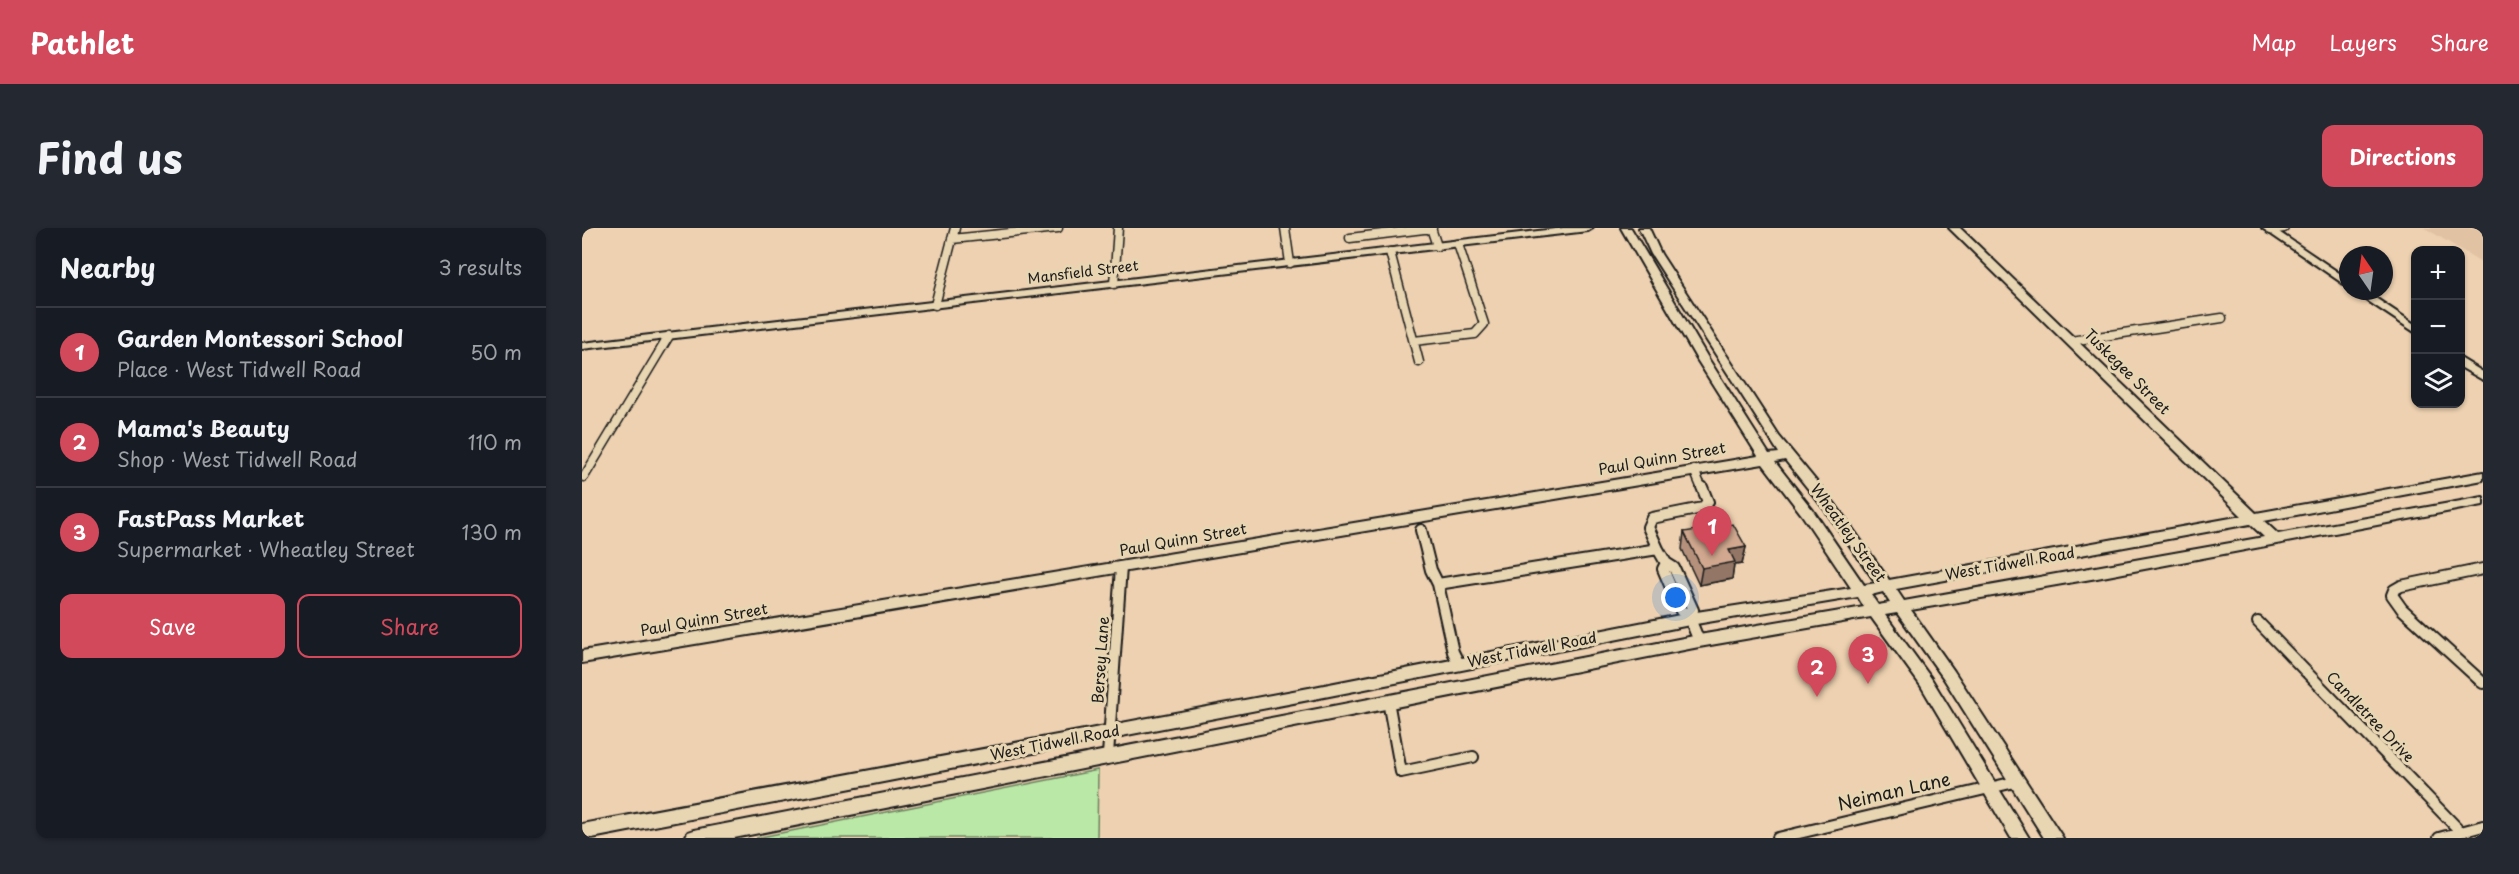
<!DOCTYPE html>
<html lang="en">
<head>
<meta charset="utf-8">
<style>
	:root { --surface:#171b24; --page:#242831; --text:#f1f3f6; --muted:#9ea1a6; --line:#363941; --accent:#d1495b }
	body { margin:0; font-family:"Playpen Sans",sans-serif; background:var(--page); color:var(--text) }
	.controls { position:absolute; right:18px; top:18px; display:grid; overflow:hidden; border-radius:12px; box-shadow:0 2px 4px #0004 }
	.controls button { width:54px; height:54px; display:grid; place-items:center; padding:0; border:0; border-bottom:2px solid var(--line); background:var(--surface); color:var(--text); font:30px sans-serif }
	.compass { position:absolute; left:1757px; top:18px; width:54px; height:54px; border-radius:50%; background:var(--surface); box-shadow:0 2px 4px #0004; rotate:347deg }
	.you { position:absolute; left:1094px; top:370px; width:21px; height:21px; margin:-15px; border:4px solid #fff; border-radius:50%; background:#1a73e8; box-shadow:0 0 0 9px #1a73e833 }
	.badge { display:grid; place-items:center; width:39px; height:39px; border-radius:50%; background:var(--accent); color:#fff; font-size:20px; font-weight:700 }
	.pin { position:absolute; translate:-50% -50px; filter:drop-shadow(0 2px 3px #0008) }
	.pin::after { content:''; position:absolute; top:32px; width:21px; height:18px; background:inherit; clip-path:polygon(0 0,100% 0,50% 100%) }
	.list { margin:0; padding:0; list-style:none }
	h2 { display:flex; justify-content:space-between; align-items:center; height:78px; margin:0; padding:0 24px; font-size:26px }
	h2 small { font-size:20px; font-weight:400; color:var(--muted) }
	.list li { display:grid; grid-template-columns:39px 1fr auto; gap:18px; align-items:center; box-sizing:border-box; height:90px; padding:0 24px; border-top:2px solid var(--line) }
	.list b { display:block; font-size:22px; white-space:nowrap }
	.list p { margin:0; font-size:20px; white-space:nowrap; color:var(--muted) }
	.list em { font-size:20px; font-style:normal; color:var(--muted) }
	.actions { display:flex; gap:12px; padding:18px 24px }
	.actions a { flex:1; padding:14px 0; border:2px solid var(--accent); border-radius:12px; text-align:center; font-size:21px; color:var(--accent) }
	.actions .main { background:var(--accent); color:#fff }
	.icon { flex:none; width:33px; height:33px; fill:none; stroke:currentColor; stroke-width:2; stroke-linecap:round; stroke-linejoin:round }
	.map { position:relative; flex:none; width:1901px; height:610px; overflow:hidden; border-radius:12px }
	header { display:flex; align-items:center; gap:36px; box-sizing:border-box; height:84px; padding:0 30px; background:var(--accent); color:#fff }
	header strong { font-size:28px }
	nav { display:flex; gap:33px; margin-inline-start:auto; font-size:21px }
	.intro { display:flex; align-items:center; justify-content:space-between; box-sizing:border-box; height:144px; padding:0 36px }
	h1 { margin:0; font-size:42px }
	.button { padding:15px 27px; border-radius:12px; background:var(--accent); color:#fff; font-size:21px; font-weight:700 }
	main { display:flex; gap:36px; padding:0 36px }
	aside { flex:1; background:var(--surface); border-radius:12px; box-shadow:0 2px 4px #0004 }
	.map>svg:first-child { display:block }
	.built { fill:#e1c2a3 }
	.green { fill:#bae8a6; stroke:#6b8261; stroke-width:1.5 }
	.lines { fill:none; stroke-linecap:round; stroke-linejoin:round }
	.street-far1-casing { stroke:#1c1c1c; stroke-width:11 }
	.street-casing { stroke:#1c1c1c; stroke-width:14 }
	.secondary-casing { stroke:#1c1c1c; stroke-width:4 }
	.street-far1 { stroke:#e8d5b2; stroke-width:8 }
	.street { stroke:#e8d5b2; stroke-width:10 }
	.secondary { fill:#e8d5b2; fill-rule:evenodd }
	.wall { fill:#b5917c; stroke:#1c1c1c; stroke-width:1.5 }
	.shaded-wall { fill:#937665; stroke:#1c1c1c; stroke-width:1.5 }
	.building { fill:#d2a990; stroke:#1c1c1c; stroke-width:1.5 }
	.labels { text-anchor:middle; stroke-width:6; stroke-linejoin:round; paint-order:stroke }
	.far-street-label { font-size:14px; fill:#1c1c1c; stroke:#e8d5b2 }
	.street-label { font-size:15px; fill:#1c1c1c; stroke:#e8d5b2 }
	.near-street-label { font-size:18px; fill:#1c1c1c; stroke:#e8d5b2 }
</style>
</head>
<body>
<header>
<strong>Pathlet</strong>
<nav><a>Map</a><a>Layers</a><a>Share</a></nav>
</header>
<div class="intro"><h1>Find us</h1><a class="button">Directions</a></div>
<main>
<aside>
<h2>Nearby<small>3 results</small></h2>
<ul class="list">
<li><span class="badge">1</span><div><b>Garden Montessori School</b><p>Place · West Tidwell Road</p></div><em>50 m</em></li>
<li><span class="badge">2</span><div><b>Mama's Beauty</b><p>Shop · West Tidwell Road</p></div><em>110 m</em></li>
<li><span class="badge">3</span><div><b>FastPass Market</b><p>Supermarket · Wheatley Street</p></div><em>130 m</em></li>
</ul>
<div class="actions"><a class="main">Save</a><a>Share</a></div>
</aside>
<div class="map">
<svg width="1901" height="610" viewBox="0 0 1901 610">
	<rect width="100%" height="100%" fill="#edd1b0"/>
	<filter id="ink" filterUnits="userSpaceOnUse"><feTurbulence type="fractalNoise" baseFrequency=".0167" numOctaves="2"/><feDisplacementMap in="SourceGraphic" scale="12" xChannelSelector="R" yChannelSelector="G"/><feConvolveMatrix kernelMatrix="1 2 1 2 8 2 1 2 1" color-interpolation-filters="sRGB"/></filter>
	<g filter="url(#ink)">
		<path class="built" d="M1843,0H1901V35Z"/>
		<path class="green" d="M516,542L515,610H174Z"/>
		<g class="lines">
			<defs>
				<path id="street-far1" d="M703,0L708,35
					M849,0L855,18
					M1688,2L1702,0
					M768,10L850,0
					M370,11L476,0
					M808,24L837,134
					M532,56L536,0
					M353,77L373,0
					M832,113L893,106L902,96L876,16
					M1489,113L1640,90
					M1112,242L1120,261
					M2,249L87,108"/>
				<path id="street" d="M839,302L849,342L856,356
					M1076,321L1066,299L1070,290L1120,280L1126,274L1120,259
					M1084,335L1081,341L1099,383L1106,386L1117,413
					M1901,341L1819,358L1812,362L1810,367L1820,381L1901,455
					M1676,394L1879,604
					M877,436L871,424L856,356L1076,321L1084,335L1092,340L1111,382L1106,386
					M806,473L819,544L891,529
					M526,527L539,339
					M1196,610L1437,553
					M1857,610L1901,598"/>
				<path id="secondary" d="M981,0H1011L1006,3L0,121V115Z
					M1039,0H1049L1126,130L1187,226L1197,225L1069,26L1057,0H1067L1079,26L1197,208L1253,276L1307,352L1660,288L1367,0H1378L1674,285L1901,244V252L1682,293L1696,306L1901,269V277L1515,350L1329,382L1372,443L1481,610H1462L1362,451L1315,385L1303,387L1349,450L1447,610H1429L1339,458L1289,389L1117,419L152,610H103L106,604L112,602L1117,407L1282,379L1276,369L1108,397L727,472L10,610H0V596L727,460L1108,385L1269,360L1220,287L1181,236L0,435V423L1176,228L1114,130ZM1203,232L1243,282L1294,355L1282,357L1230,281L1193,234ZM1668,296L1682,309L1322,373L1314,361ZM1301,364L1308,375L1296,377L1289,367Z
					M1680,0H1691L1766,51V59Z
					M1771,63H1783L1834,97V105Z
					M1878,130L1901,144V152L1878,139Z"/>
			</defs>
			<use href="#street-far1" class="street-far1-casing"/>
			<use href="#street" class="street-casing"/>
			<use href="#secondary" class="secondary-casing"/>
			<use href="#street-far1" class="street-far1"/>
			<use href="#street" class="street"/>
			<use href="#secondary" class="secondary"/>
		</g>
		<path class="wall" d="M1102,304L1164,319L1160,336L1152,337L1150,351L1117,357L1100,321Z"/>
		<path class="shaded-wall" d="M1164,319L1160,336L1152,337L1150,351L1117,357L1120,340L1147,322Z"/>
		<path class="building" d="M1151,296L1164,319L1147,322L1153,334L1120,340L1102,304Z"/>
	</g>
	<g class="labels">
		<g class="far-street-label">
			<text transform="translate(501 44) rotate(-7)" y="5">Mansfield Street</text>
		</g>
		<g class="street-label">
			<text transform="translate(1545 144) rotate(45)" y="5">Tuskegee Street</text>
			<text transform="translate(1080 231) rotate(-10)" y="5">Paul Quinn Street</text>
			<text transform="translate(1266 305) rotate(54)" y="5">Wheatley Street</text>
			<text transform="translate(601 312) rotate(-10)" y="5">Paul Quinn Street</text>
			<text transform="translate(1428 336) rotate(-10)" y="5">West Tidwell Road</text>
			<text transform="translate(122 392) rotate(-10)" y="5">Paul Quinn Street</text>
			<text transform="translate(950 422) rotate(-11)" y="5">West Tidwell Road</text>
			<text transform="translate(519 432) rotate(-86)" y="5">Bersey Lane</text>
			<text transform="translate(1788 489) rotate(46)" y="5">Candletree Drive</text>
			<text transform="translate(473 515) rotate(-11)" y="5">West Tidwell Road</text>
		</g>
		<g class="near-street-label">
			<text transform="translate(1312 564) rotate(-13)" y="6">Neiman Lane</text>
		</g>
	</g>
</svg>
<div class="controls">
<button>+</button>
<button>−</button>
<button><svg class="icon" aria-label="layers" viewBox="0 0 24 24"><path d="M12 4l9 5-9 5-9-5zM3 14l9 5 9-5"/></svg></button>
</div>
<svg class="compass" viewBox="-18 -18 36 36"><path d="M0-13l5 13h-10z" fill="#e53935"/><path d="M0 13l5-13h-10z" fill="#9ea1a6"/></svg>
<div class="you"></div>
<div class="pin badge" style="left:1130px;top:328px">1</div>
<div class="pin badge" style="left:1235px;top:469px">2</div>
<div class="pin badge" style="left:1286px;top:456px">3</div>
</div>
</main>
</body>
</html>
